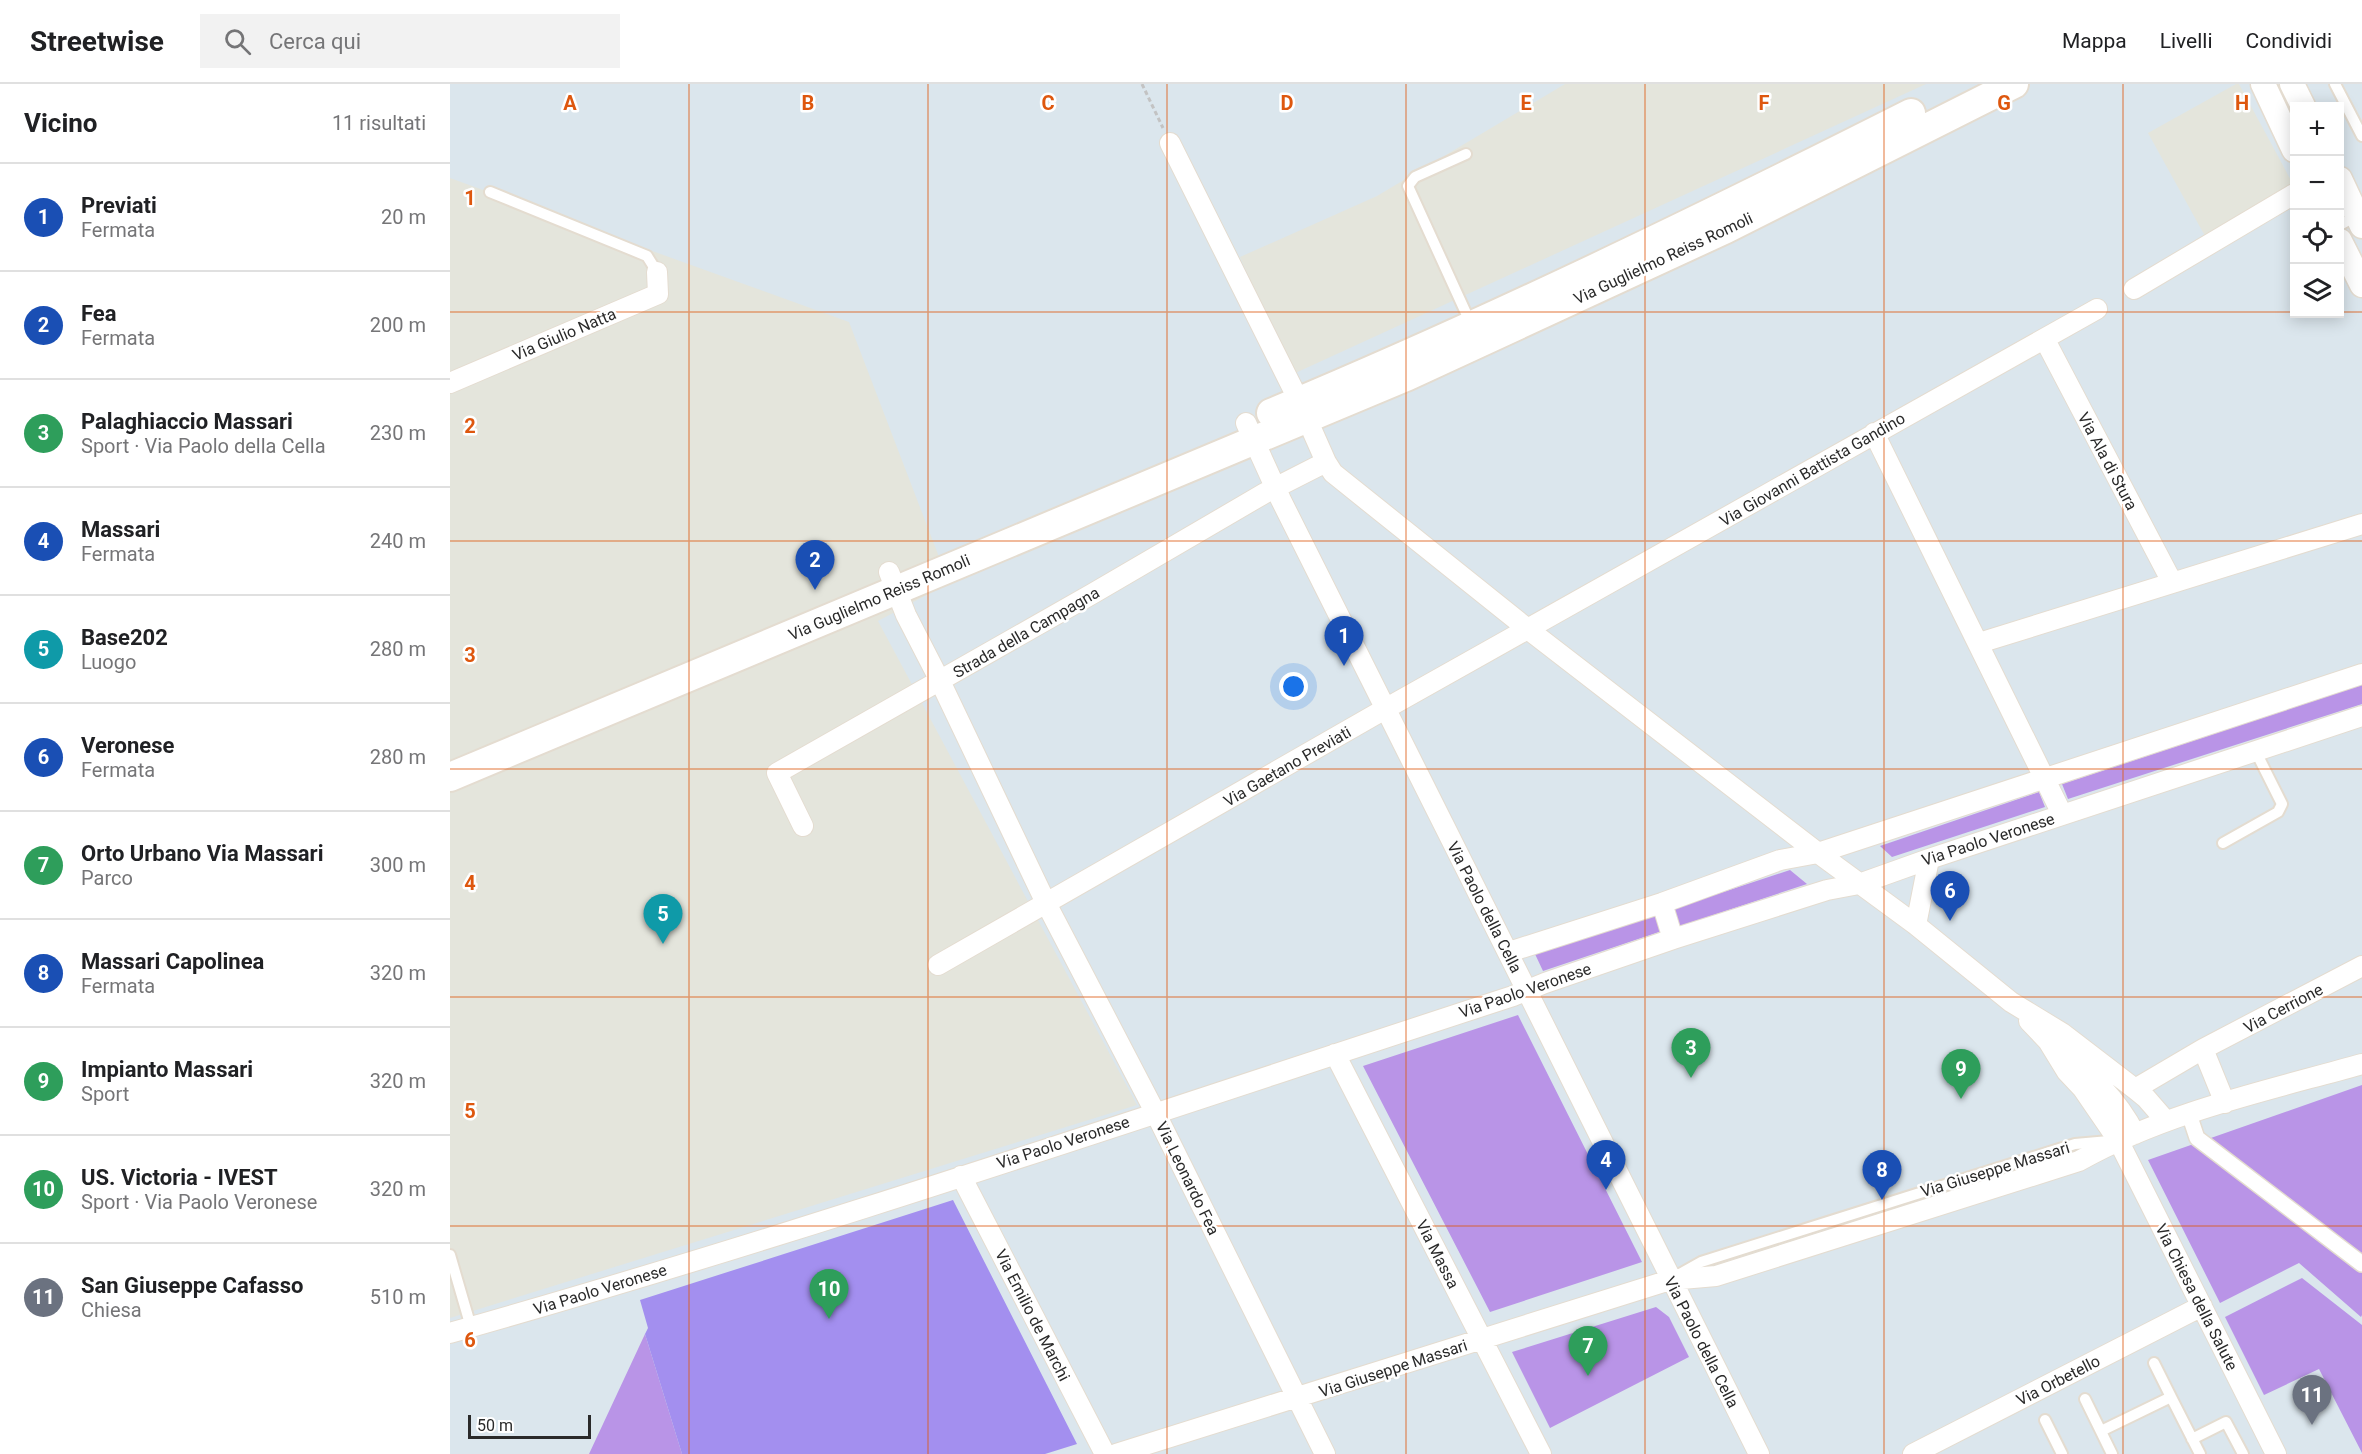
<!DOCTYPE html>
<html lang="it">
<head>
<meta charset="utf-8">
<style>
	:root { --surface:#fff; --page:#f2f2f2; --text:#202124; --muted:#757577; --line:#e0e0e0; --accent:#7c3aed }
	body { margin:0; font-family:Roboto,sans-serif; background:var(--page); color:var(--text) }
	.controls { position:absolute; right:18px; top:18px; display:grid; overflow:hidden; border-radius:0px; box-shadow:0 3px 15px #0003 }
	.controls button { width:54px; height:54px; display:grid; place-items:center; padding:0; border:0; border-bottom:2px solid var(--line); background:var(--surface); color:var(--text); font:30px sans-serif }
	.scale { position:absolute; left:18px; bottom:15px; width:123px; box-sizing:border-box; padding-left:6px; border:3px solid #2a2a2a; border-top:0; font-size:16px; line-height:21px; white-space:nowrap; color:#2a2a2a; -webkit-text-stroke:4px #fff; paint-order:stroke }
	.you { position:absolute; left:844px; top:603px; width:21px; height:21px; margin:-15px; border:4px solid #fff; border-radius:50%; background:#1a73e8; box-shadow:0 0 0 9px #1a73e833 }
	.badge { display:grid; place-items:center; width:39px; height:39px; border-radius:50%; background:var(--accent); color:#fff; font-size:20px; font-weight:700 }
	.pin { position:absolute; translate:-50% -50px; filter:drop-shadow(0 2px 3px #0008) }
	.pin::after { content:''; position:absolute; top:32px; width:21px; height:18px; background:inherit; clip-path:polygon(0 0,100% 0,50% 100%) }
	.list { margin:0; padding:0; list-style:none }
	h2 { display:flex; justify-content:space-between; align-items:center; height:78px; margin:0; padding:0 24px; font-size:26px }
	h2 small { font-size:20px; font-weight:400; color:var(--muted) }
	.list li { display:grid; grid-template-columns:39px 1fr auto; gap:18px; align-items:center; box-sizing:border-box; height:108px; padding:0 24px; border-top:2px solid var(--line) }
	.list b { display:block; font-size:22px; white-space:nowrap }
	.list p { margin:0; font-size:20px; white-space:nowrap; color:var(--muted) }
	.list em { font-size:20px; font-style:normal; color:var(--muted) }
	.icon { flex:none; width:33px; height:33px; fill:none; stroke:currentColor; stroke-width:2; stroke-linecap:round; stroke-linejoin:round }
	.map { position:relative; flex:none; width:1912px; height:1370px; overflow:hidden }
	header { display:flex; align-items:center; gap:36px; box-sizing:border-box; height:84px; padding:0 30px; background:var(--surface); border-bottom:2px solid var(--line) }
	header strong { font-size:28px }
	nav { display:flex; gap:33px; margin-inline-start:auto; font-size:21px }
	.search { width:420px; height:54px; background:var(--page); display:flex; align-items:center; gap:15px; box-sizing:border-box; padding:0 21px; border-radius:0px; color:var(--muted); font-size:22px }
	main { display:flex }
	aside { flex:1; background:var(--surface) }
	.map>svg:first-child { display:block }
	.industrial { fill:#e4e5dc }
	.green { fill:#b994e7 }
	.pitch { fill:#a38fef }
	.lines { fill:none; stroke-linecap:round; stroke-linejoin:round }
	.service-casing { stroke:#e4dcd0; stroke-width:14 }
	.pedestrian-casing { stroke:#e4dcd0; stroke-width:18 }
	.minor-casing { stroke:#e4dcd0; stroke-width:22 }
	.tertiary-casing { stroke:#e4dcd0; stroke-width:27 }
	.secondary-casing { stroke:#e4dcd0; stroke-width:32 }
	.path { stroke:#c3c3c3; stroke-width:3; stroke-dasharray:4.5 3; stroke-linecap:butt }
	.service { stroke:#fff; stroke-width:10 }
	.pedestrian { stroke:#fff; stroke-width:15 }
	.minor { stroke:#fff; stroke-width:20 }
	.tertiary { stroke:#fff; stroke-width:24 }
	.secondary { stroke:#fff; stroke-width:28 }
	.grid { fill:none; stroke:#de570e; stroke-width:1.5; stroke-opacity:0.55 }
	.labels { text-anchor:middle; stroke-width:5; stroke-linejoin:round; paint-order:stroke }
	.street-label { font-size:16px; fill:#2a2a2a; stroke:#fff }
	.grid-label { font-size:20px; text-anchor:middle; font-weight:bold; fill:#de570e; stroke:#fff; stroke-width:5; stroke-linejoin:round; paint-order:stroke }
</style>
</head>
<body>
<header>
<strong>Streetwise</strong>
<div class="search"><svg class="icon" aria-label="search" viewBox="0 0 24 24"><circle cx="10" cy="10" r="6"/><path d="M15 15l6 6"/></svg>Cerca qui</div>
<nav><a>Mappa</a><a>Livelli</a><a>Condividi</a></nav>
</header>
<main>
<aside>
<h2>Vicino<small>11 risultati</small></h2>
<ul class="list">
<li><span class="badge" style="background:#1a4fb4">1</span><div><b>Previati</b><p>Fermata</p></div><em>20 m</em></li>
<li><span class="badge" style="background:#1a4fb4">2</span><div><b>Fea</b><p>Fermata</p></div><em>200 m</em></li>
<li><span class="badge" style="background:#2e9e5b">3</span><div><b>Palaghiaccio Massari</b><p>Sport · Via Paolo della Cella</p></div><em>230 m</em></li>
<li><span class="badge" style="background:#1a4fb4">4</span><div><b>Massari</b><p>Fermata</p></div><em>240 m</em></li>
<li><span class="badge" style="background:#0f9aa8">5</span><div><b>Base202</b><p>Luogo</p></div><em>280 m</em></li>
<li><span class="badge" style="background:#1a4fb4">6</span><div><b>Veronese</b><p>Fermata</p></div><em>280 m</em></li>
<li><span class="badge" style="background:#2e9e5b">7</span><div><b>Orto Urbano Via Massari</b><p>Parco</p></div><em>300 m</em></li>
<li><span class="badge" style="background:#1a4fb4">8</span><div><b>Massari Capolinea</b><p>Fermata</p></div><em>320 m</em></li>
<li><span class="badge" style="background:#2e9e5b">9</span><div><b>Impianto Massari</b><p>Sport</p></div><em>320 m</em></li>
<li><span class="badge" style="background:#2e9e5b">10</span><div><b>US. Victoria - IVEST</b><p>Sport · Via Paolo Veronese</p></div><em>320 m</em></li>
<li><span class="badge" style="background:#6b7280">11</span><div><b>San Giuseppe Cafasso</b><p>Chiesa</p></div><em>510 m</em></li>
</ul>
</aside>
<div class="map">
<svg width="1912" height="1370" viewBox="0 0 1912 1370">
	<rect width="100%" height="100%" fill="#dbe6ed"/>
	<path class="industrial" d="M1115,0H1476L841,291L790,173L927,112Z
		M1786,0H1789L1844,102L1755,152L1698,49Z
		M0,94L399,238L499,499L428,537L687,1021L0,1234Z"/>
	<path class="green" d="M1912,601V620L1618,715L1612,700Z
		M1589,708L1595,723L1442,773L1430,762Z
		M1340,786L1357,800L1227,843L1222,825Z
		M1206,830L1212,847L1093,887L1085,870Z
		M1068,931L1192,1178L1040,1228L913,982Z
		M1912,1001V1231L1911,1233L1849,1179L1770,1219L1698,1076Z
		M1852,1194L1912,1241V1369L1869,1285L1814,1311L1775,1233Z
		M1206,1223L1219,1233L1239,1273L1100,1344L1062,1268Z
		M195,1250L232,1370H139Z"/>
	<path class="pitch" d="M503,1116L627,1360L595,1370H232L195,1250L198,1244L190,1216Z"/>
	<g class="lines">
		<defs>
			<path id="service" d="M1885,0L1912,52
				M1016,70L965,93L958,102L1021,240
				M40,108L197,172L207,188
				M1890,141L1908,131
				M1773,759L1828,728L1832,720L1805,666
				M0,1171L21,1243
				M1226,1192L1251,1178L1625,1060L1659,1057
				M1721,1313L1750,1370
				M1635,1315L1662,1370
				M1595,1336L1612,1370
				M1651,1347L1721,1313L1704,1279
				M1742,1355L1776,1338L1793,1370"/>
			<path id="pedestrian" d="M1739,1030L1747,1054L1912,1180"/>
			<path id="minor" d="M720,59L849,317L876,378L883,389L1079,546L1368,769L1466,841L1561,918L1612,949L1685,1005L1696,1014L1716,1037
				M1684,205L1844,110
				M1595,256L1722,498
				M0,299L208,210L207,188
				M796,339L831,416L1309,1370
				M1424,349L1612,730
				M439,488L456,531L490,597L596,819L705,1028L875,1370
				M1529,559L1912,440
				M353,742L327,689L642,510L815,409L876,378
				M1212,819L1223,855
				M1466,841L1479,775
				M1059,868L1212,819L1330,776L1368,769L1912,590
				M488,881L935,625L1647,225
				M1579,937L1598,957L1617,988L1633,1005L1668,1056L1826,1370
				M1608,964C1639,989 1667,1014 1685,1050
				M1753,965L1775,1019
				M885,970L1091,1370
				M1685,1005L1753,965L1912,882
				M511,1092L655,1370
				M0,1249C358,1148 710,1027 1063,912L1095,899L1223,855L1377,806L1409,800L1479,775L1912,632
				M666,1370L1220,1196L1266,1192L1629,1077C1716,1028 1816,1007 1912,980
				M1463,1370L1752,1222"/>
			<path id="tertiary" d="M1813,0L1844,66
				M1842,0L1853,22
				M1890,95L1912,142
				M1890,157L1912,201"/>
			<path id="secondary" d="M821,329C1039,238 1251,135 1461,29
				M0,693L958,292L1276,145L1564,0"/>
		</defs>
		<use href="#service" class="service-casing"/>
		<use href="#pedestrian" class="pedestrian-casing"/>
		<use href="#minor" class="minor-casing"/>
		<use href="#tertiary" class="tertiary-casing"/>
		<use href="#secondary" class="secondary-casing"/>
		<path class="path" d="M692,0L713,44"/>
		<use href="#service" class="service"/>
		<use href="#pedestrian" class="pedestrian"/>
		<use href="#minor" class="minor"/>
		<use href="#tertiary" class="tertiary"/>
		<use href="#secondary" class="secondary"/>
	</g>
	<path class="grid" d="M239,0V1370M478,0V1370M717,0V1370M956,0V1370M1195,0V1370M1434,0V1370M1673,0V1370M0,228H1844M1890,228H1912M0,457H1912M0,685H1912M0,913H1912M0,1142H1912"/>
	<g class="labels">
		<g class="street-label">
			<text transform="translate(1213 174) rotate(-25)" y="6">Via Guglielmo Reiss Romoli</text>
			<text transform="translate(114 250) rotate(-23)" y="6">Via Giulio Natta</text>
			<text transform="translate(1658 377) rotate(62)" y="6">Via Ala di Stura</text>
			<text transform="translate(1362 385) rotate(-30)" y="6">Via Giovanni Battista Gandino</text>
			<text transform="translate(429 513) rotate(-23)" y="6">Via Guglielmo Reiss Romoli</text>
			<text transform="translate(576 548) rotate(-30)" y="6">Strada della Campagna</text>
			<text transform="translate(837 682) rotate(-30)" y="6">Via Gaetano Previati</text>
			<text transform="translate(1538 755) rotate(-18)" y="6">Via Paolo Veronese</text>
			<text transform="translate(1035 823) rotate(63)" y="6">Via Paolo della Cella</text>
			<text transform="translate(1075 906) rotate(-19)" y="6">Via Paolo Veronese</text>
			<text transform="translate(1833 924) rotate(-28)" y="6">Via Cerrione</text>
			<text transform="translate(613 1058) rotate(-18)" y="6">Via Paolo Veronese</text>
			<text transform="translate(1545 1085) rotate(-17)" y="6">Via Giuseppe Massari</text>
			<text transform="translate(738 1094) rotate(64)" y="6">Via Leonardo Fea</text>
			<text transform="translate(988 1170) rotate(63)" y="6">Via Massa</text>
			<text transform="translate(150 1205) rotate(-17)" y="6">Via Paolo Veronese</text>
			<text transform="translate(1747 1213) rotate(63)" y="6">Via Chiesa della Salute</text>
			<text transform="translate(583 1231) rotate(63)" y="6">Via Emilio de Marchi</text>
			<text transform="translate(1252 1258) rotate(63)" y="6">Via Paolo della Cella</text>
			<text transform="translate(943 1284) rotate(-18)" y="6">Via Giuseppe Massari</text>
			<text transform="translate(1608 1296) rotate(-27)" y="6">Via Orbetello</text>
		</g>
	</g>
	<g class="grid-label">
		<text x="120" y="26">A</text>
		<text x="358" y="26">B</text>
		<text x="598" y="26">C</text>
		<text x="837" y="26">D</text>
		<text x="1076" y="26">E</text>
		<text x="1314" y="26">F</text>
		<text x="1554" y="26">G</text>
		<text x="1792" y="26">H</text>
		<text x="20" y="121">1</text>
		<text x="20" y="349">2</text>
		<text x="20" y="578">3</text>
		<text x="20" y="806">4</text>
		<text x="20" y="1034">5</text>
		<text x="20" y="1263">6</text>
	</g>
</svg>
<div class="controls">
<button>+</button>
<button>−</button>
<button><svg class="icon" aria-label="locate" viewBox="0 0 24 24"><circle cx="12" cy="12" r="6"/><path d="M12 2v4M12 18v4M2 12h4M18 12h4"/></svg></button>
<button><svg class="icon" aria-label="layers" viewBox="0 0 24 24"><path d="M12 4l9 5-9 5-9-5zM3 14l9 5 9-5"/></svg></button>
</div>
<div class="scale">50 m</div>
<div class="you"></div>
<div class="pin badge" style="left:894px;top:582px;background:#1a4fb4">1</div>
<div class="pin badge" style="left:365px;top:506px;background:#1a4fb4">2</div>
<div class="pin badge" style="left:1241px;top:994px;background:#2e9e5b">3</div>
<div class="pin badge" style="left:1156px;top:1106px;background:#1a4fb4">4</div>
<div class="pin badge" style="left:213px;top:860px;background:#0f9aa8">5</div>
<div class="pin badge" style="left:1500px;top:837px;background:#1a4fb4">6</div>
<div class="pin badge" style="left:1138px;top:1292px;background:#2e9e5b">7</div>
<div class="pin badge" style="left:1432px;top:1116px;background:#1a4fb4">8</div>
<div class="pin badge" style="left:1511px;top:1015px;background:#2e9e5b">9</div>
<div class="pin badge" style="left:379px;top:1235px;background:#2e9e5b">10</div>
<div class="pin badge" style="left:1862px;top:1341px;background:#6b7280">11</div>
</div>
</main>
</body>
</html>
